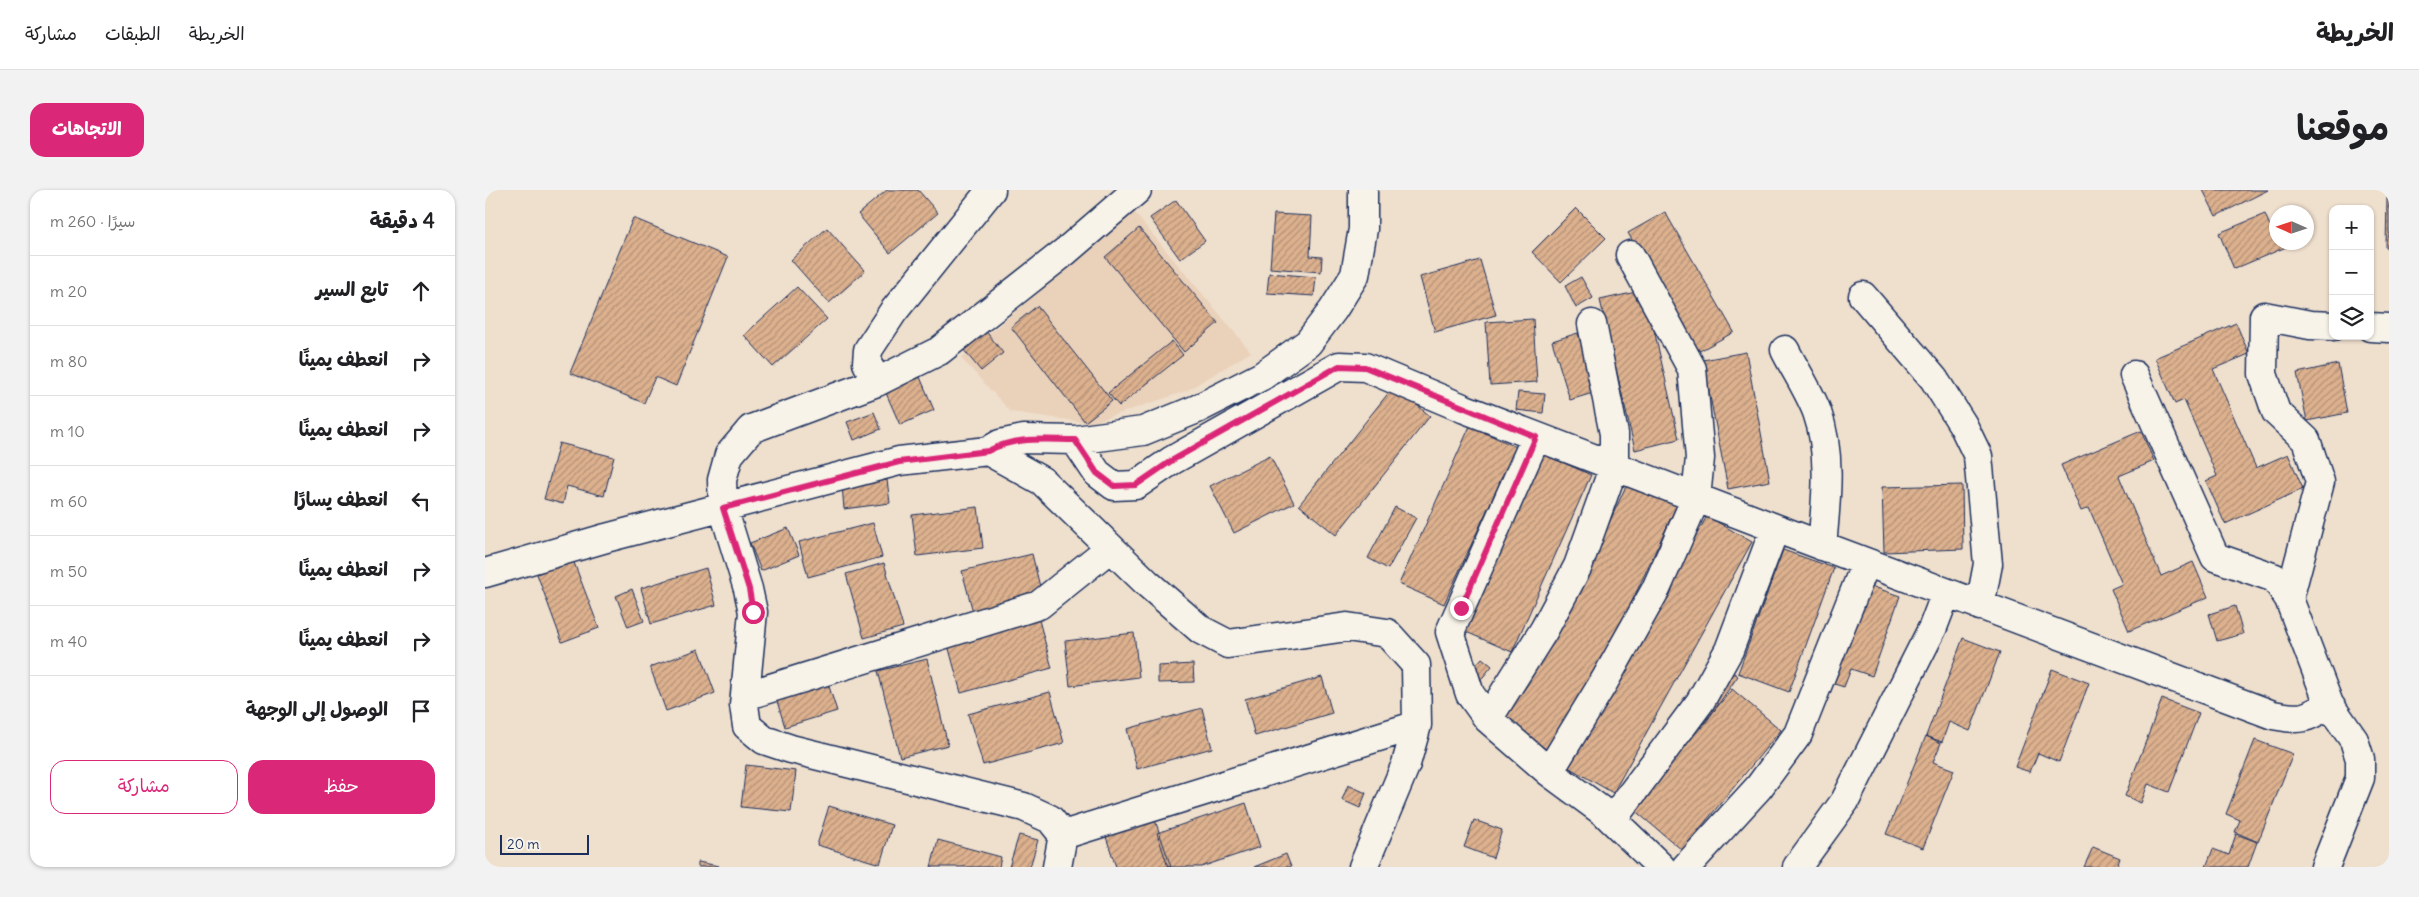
<!DOCTYPE html>
<html lang="ar">
<head>
<meta charset="utf-8">
<style>
	:root { --surface:#fff; --page:#f2f2f2; --text:#202124; --muted:#757577; --line:#e0e0e0; --accent:#db2777 }
	body { margin:0; font-family:Delius,"Playpen Sans Arabic",sans-serif; background:var(--page); color:var(--text); direction:rtl }
	.controls { position:absolute; right:15px; top:15px; display:grid; overflow:hidden; border-radius:10px; box-shadow:0 1px 4px #0004 }
	.controls button { width:45px; height:45px; display:grid; place-items:center; padding:0; border:0; border-bottom:1px solid var(--line); background:var(--surface); color:var(--text); font:25px sans-serif }
	.compass { position:absolute; left:1784px; top:15px; width:45px; height:45px; border-radius:50%; background:var(--surface); box-shadow:0 1px 4px #0004; rotate:273deg }
	.scale { position:absolute; left:15px; bottom:12px; width:89px; box-sizing:border-box; padding-left:5px; border:2px solid #1b2f5e; border-top:0; font-size:14px; line-height:18px; white-space:nowrap; color:#1b2f5e; -webkit-text-stroke:4px #f7f3e8; paint-order:stroke }
	.stop { position:absolute; width:15px; height:15px; margin:-11px; border:4px solid #db2777; border-radius:50%; background:#fff }
	.stop.end { background:#db2777; border-color:#fff; box-shadow:0 1px 5px #0008 }
	.list { margin:0; padding:0; list-style:none }
	h2 { display:flex; justify-content:space-between; align-items:center; height:65px; margin:0; padding:0 20px; font-size:21px }
	h2 small { font-size:16px; font-weight:400; color:var(--muted) }
	.list li { display:grid; grid-template-columns:32px 1fr auto; gap:15px; align-items:center; box-sizing:border-box; height:70px; padding:0 20px; border-top:1px solid var(--line) }
	.list b { display:block; font-size:19px; white-space:nowrap }
	.list em { font-size:16px; font-style:normal; color:var(--muted) }
	.actions { display:flex; gap:10px; padding:15px 20px }
	.actions a { flex:1; padding:11px 0; border:1px solid var(--accent); border-radius:15px; text-align:center; font-size:18px; color:var(--accent) }
	.actions .main { background:var(--accent); color:#fff }
	.icon { flex:none; width:28px; height:28px; fill:none; stroke:currentColor; stroke-width:2; stroke-linecap:round; stroke-linejoin:round }
	.map { position:relative; flex:none; width:1904px; height:677px; overflow:hidden; direction:ltr; border-radius:15px }
	header { display:flex; align-items:center; gap:30px; box-sizing:border-box; height:70px; padding:0 25px; background:var(--surface); border-bottom:1px solid var(--line) }
	header strong { font-size:24px }
	nav { display:flex; gap:28px; margin-inline-start:auto; font-size:18px }
	.intro { display:flex; align-items:center; justify-content:space-between; box-sizing:border-box; height:120px; padding:0 30px }
	h1 { margin:0; font-size:35px }
	.button { padding:12px 22px; border-radius:15px; background:var(--accent); color:#fff; font-size:18px; font-weight:700 }
	main { display:flex; gap:30px; padding:0 30px }
	aside { flex:1; background:var(--surface); border-radius:15px; box-shadow:0 1px 4px #0004 }
	.map>svg:first-child { display:block }
	.built { fill:#ead1ba }
	.building { fill:url(#building-hatch); stroke:#1b2f5e }
	.lines { fill:none; stroke-linecap:round; stroke-linejoin:round }
	.minor-casing { stroke:#1b2f5e; stroke-width:31 }
	.minor { stroke:#f7f3e8; stroke-width:28 }
	.route { stroke:#db2777; stroke-width:6 }
</style>
</head>
<body>
<header>
<strong>الخريطة</strong>
<nav><a>الخريطة</a><a>الطبقات</a><a>مشاركة</a></nav>
</header>
<div class="intro"><h1>موقعنا</h1><a class="button">الاتجاهات</a></div>
<main>
<div class="map">
<svg width="1904" height="677" viewBox="0 0 1904 677">
	<defs>
		<pattern id="building-hatch" width="6" height="6" patternUnits="userSpaceOnUse" patternTransform="scale(1.25)"><rect width="6" height="6" fill="#ddb18e"/><path d="M-1 1l2-2M0 6l6-6M5 7l2-2" fill="none" stroke="#b29077"/></pattern>
	</defs>
	<rect width="100%" height="100%" fill="#efdfcd"/>
	<filter id="ink" filterUnits="userSpaceOnUse"><feTurbulence type="fractalNoise" baseFrequency=".02" numOctaves="2"/><feDisplacementMap in="SourceGraphic" scale="10" xChannelSelector="R" yChannelSelector="G"/><feConvolveMatrix kernelMatrix="1 2 1 2 8 2 1 2 1" color-interpolation-filters="sRGB"/></filter>
	<g filter="url(#ink)">
		<path class="built" d="M648,21L766,162L701,201L606,233L526,222L476,168Z"/>
		<path class="building" d="M402,0H433L453,23L405,63L373,24Z
			M1718,0H1783L1731,26Z
			M1902,8H1904V58H1901Z
			M691,10L720,51L695,69L665,28Z
			M1091,18L1121,48L1076,92L1047,62Z
			M1180,22L1249,142L1211,163L1143,43Z
			M789,24L827,26L825,66L837,67L836,82L785,78Z
			M1780,24L1785,36L1792,33V52H1813L1749,79L1734,43Z
			M148,28L243,67L191,196L170,187L159,213L85,183Z
			M342,38L380,81L344,113L306,70Z
			M654,38L733,133L699,162L620,67Z
			M995,70L1011,125L950,142L935,87Z
			M784,83L831,87L829,106L782,103Z
			M1096,87L1108,108L1091,118L1080,96Z
			M312,97L342,129L288,177L259,145Z
			M1160,100L1194,249L1150,260L1115,110Z
			M552,116L627,211L600,232L526,137Z
			M1048,129L1052,192L1005,195L1001,132Z
			M1751,133L1764,164L1728,179L1771,278L1803,264L1818,299L1740,334L1721,291L1732,286L1699,210L1690,214L1670,168Z
			M500,140L518,163L496,181L478,159Z
			M1093,143L1111,202L1085,210L1067,151Z
			M687,151L698,165L634,216L623,203Z
			M1261,162L1285,291L1243,299L1218,170Z
			M1853,174L1862,223L1822,231L1812,183Z
			M435,187L449,220L415,235L401,203Z
			M909,196L945,226L851,345L814,315Z
			M1033,202L1060,204L1058,223L1031,220Z
			M389,222L396,239L369,250L362,232Z
			M985,236L1031,257L959,414L914,394Z
			M1656,241L1669,271L1634,286L1676,386L1708,372L1723,407L1644,441L1626,399L1637,394L1604,318L1596,321L1576,275Z
			M74,253L129,267L119,306L82,296L78,314L59,309Z
			M1059,264L1106,285L1027,462L979,441Z
			M785,266L809,313L749,343L725,296Z
			M402,290L405,313L359,319L357,295Z
			M1477,295L1478,359L1399,362L1397,297Z
			M1141,296L1192,315L1129,450L1061,559L1014,530L1081,427Z
			M493,317L498,358L432,366L427,325Z
			M910,317L931,328L903,379L883,368Z
			M1222,326L1267,352L1128,603L1083,577Z
			M388,333L397,367L323,387L314,352Z
			M303,338L314,365L276,381L265,353Z
			M1298,360L1349,378L1304,502L1253,483Z
			M547,364L557,405L488,422L477,381Z
			M88,370L114,438L77,452L52,384Z
			M399,373L418,437L379,448L361,384Z
			M221,378L231,415L166,434L156,398Z
			M1377,393L1415,406L1387,486L1366,479L1359,497L1343,492Z
			M147,399L159,431L143,437L131,406Z
			M1750,416L1758,444L1732,451L1724,424Z
			M554,430L567,478L476,503L463,455Z
			M649,443L654,487L585,496L580,451Z
			M1478,448L1515,462L1485,541L1464,532L1457,552L1441,546Z
			M214,459L230,503L181,521L165,477Z
			M997,468L1007,476L994,492L984,483Z
			M442,469L463,555L415,567L393,481Z
			M708,474L709,492L673,493V476Z
			M1237,474L1253,486L1217,538L1200,526Z
			M338,478L352,521L300,537L287,495Z
			M1567,479L1604,493L1574,572L1553,563L1545,582L1530,577Z
			M837,487L847,523L770,546L760,509Z
			M1247,499L1296,540L1197,660L1148,619Z
			M565,502L579,553L498,575L483,524Z
			M1677,509L1714,523L1684,602L1663,594L1656,613L1640,606Z
			M717,518L727,558L652,579L642,539Z
			M1441,546L1456,553L1448,572L1469,580L1438,658L1401,644Z
			M1770,550L1808,564L1773,652L1750,642L1755,630L1741,624Z
			M261,575L311,581L306,622L256,617Z
			M863,595L881,603L875,618L857,610Z
			M761,613L775,657L716,677H683L672,643Z
			M344,616L407,635L395,674L332,655Z
			M669,627L686,677H631L620,644Z
			M989,630L1017,640L1008,668L979,657Z
			M1751,644L1772,652L1763,677H1721L1728,659L1744,665Z
			M534,645L553,650L545,677H524Z
			M453,650L516,667L514,677H446Z
			M1608,657L1635,668L1632,677H1599Z
			M801,664L806,677H769Z
			M213,672L234,676V677H213Z"/>
		<g class="lines">
			<defs>
				<path id="minor" d="M1378,106L1449,189L1478,235L1493,266L1503,374L1495,416
					M1885,137L1904,138
					M1300,160C1310,180 1324,201 1332,222C1347,264 1341,312 1337,356
					M1649,185L1730,367L1790,388L1804,409
					M392,192L382,173L383,160L408,122L506,0
					M1051,247L965,442L985,504L1003,529L1064,582L1121,624L1176,677
					M590,250L612,283L629,296L651,295L686,271L854,176L880,177L980,219L1290,338L1788,525C1816,530 1820,530 1844,514
					M503,261L515,254L539,249L590,250L658,241L712,219L777,186L823,153L848,120L870,85L878,39V0
					M0,383L121,348L414,271L503,261L557,291L663,394L716,440L743,454L862,437L902,443L931,475L932,535L921,574L878,677
					M260,506L554,415L625,358
					M1003,529L1059,440L1093,376L1129,276V244L1107,134
					M1064,582L1120,490L1171,399L1211,308L1215,268L1207,179L1145,65
					M1127,630L1215,512L1244,460L1290,338
					M578,645L932,535
					M572,677L578,645L565,629L539,617L306,559L279,550L262,536L259,515L268,422L263,399L238,318L237,290L244,265L266,239L392,192L454,161L581,61L652,0
					M1201,677L1274,597L1313,544L1381,373
					M1312,677L1360,611L1448,437L1461,403
					M1840,677L1875,588V569L1869,550L1844,514L1804,409L1835,292L1821,250L1791,222L1778,184L1779,126L1825,135L1848,136"/>
			</defs>
			<use href="#minor" class="minor-casing"/>
			<use href="#minor" class="minor"/>
		</g>
	</g>
	<g class="lines" filter="url(#ink)">
		<path class="route" d="M268,422L264,399L238,318L414,272L503,261C530,246 560,250 590,250L612,283L629,296L651,295L686,271L854,176L880,177L1051,247L976,418"/>
	</g>
</svg>
<div class="controls">
<button>+</button>
<button>−</button>
<button><svg class="icon" aria-label="layers" viewBox="0 0 24 24"><path d="M12 4l9 5-9 5-9-5zM3 14l9 5 9-5"/></svg></button>
</div>
<svg class="compass" viewBox="-18 -18 36 36"><path d="M0-13l5 13h-10z" fill="#e53935"/><path d="M0 13l5-13h-10z" fill="#757577"/></svg>
<div class="scale">20 m</div>
<div class="stop" style="left:268px;top:422px"></div>
<div class="stop end" style="left:976px;top:418px"></div>
</div>
<aside>
<h2>4 دقيقة<small>سيرًا · 260 m</small></h2>
<ul class="list">
<li><svg class="icon" aria-label="ahead" viewBox="0 0 24 24"><path d="M12 20V5M6 11l6-6 6 6"/></svg><div><b>تابع السير</b></div><em>20 m</em></li>
<li><svg class="icon" aria-label="right" viewBox="0 0 24 24"><path d="M7 20v-9h11M14 6l5 5-5 5"/></svg><div><b>انعطف يمينًا</b></div><em>80 m</em></li>
<li><svg class="icon" aria-label="right" viewBox="0 0 24 24"><path d="M7 20v-9h11M14 6l5 5-5 5"/></svg><div><b>انعطف يمينًا</b></div><em>10 m</em></li>
<li><svg class="icon" aria-label="left" viewBox="0 0 24 24"><path d="M17 20v-9H6M10 6l-5 5 5 5"/></svg><div><b>انعطف يسارًا</b></div><em>60 m</em></li>
<li><svg class="icon" aria-label="right" viewBox="0 0 24 24"><path d="M7 20v-9h11M14 6l5 5-5 5"/></svg><div><b>انعطف يمينًا</b></div><em>50 m</em></li>
<li><svg class="icon" aria-label="right" viewBox="0 0 24 24"><path d="M7 20v-9h11M14 6l5 5-5 5"/></svg><div><b>انعطف يمينًا</b></div><em>40 m</em></li>
<li><svg class="icon" aria-label="arrive" viewBox="0 0 24 24"><path d="M6 21V4h12l-3 4 3 4H6"/></svg><div><b>الوصول إلى الوجهة</b></div></li>
</ul>
<div class="actions"><a class="main">حفظ</a><a>مشاركة</a></div>
</aside>
</main>
</body>
</html>
